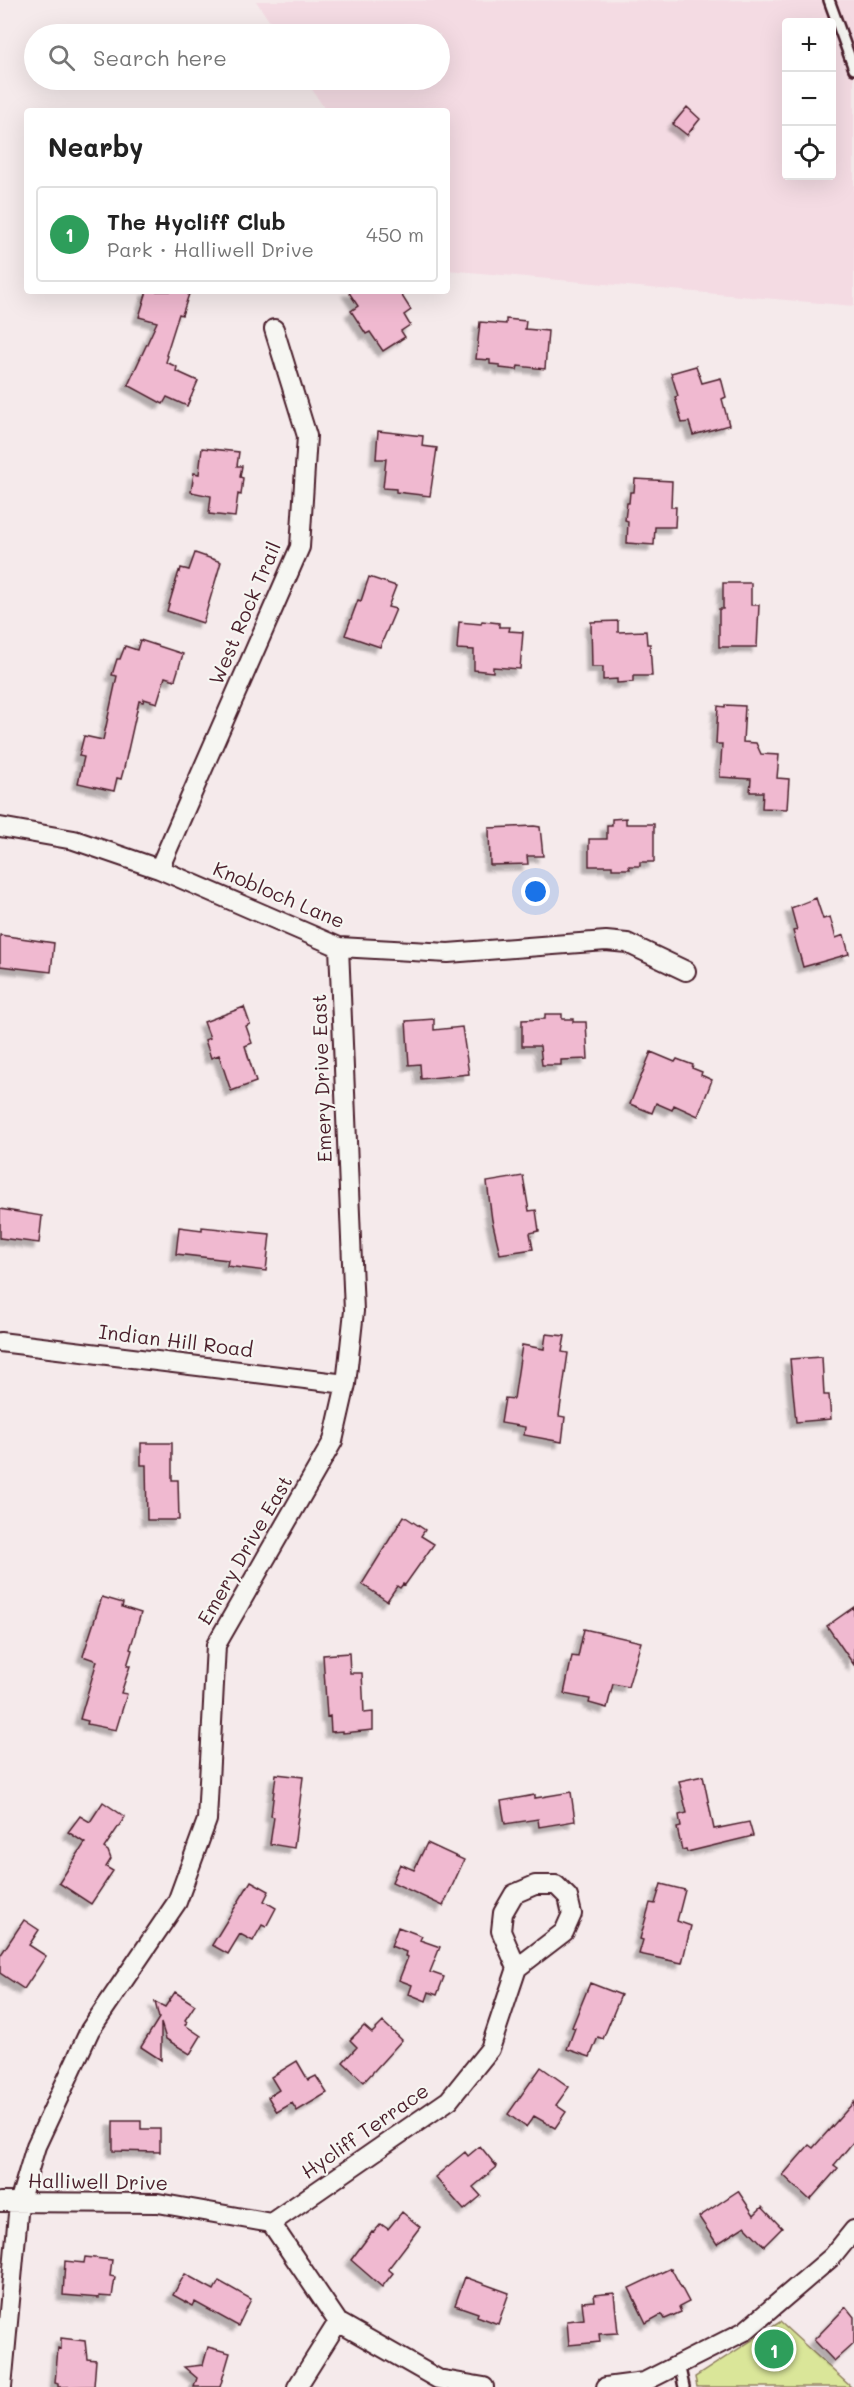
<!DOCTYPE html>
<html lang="en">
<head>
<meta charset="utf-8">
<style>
	:root { --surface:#fff; --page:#f2f2f2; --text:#222; --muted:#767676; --line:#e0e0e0; --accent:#c8321e }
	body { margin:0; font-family:Mali,sans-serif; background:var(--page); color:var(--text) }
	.controls { position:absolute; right:18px; top:18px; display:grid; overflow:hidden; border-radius:6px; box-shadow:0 6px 24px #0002 }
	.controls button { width:54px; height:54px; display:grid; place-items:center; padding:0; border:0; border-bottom:2px solid var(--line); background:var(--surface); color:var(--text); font:30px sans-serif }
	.you { position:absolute; left:536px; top:892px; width:21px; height:21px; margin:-15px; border:4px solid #fff; border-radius:50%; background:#1a73e8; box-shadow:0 0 0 9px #1a73e833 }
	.badge { display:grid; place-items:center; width:39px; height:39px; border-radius:50%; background:var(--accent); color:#fff; font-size:20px; font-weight:700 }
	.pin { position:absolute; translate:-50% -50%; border:3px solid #fff; box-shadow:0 2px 6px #0006 }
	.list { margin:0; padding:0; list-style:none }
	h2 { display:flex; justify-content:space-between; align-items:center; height:78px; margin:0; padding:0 24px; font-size:26px }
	h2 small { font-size:20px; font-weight:400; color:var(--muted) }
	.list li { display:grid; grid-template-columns:39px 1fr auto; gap:18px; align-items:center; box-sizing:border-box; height:96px; margin:0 12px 12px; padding:0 12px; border:2px solid var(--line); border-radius:6px }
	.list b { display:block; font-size:22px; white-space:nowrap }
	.list p { margin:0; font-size:20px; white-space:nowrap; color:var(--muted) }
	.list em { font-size:20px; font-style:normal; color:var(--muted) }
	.icon { flex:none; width:33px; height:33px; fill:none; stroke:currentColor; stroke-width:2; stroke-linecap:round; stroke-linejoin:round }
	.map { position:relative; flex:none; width:854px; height:2387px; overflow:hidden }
	.search { position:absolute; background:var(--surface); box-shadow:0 6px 24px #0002; left:24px; top:24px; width:426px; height:66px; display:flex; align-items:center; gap:15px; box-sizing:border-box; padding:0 21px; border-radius:33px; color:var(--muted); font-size:22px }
	.panel { position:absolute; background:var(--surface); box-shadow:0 6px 24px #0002; left:24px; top:108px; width:426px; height:186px; border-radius:6px }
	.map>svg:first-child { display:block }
	.built { fill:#f4dbe3; fill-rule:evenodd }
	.green { fill:#dae699; stroke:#928262; stroke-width:1.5 }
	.building { fill:#f0b9d0; stroke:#4a1f2b; stroke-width:1.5; filter:url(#shadow) }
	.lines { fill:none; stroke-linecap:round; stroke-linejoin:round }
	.service-casing { stroke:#4a1f2b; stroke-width:14 }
	.minor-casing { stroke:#4a1f2b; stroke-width:22 }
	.service { stroke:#f6f6f2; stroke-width:9 }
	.minor { stroke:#f6f6f2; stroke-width:18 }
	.labels { text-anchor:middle; stroke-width:4.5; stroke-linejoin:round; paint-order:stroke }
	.street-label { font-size:20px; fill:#4a1f2b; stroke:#f6f6f2 }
</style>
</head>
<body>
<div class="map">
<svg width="854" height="2387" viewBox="0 0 854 2387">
	<defs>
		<filter id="shadow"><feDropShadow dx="-5.5" dy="5.5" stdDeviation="1.5" flood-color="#0004"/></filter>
	</defs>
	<rect width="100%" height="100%" fill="#f5eaeb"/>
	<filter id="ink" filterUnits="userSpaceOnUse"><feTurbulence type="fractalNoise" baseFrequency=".0167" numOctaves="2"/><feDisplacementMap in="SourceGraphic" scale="12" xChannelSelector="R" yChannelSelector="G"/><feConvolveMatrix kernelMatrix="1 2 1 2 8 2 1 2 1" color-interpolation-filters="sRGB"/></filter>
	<g filter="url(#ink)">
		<path class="built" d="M854,0V306L447,270V111H326L306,80H440V34H278L256,1ZM786,22H832V176H786Z"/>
		<path class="green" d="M780,2322L851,2387H697L695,2377Z"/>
		<path class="building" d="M687,107L700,119L687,135L673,124Z
			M147,291H190L182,315L179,314L166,355L168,356L166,362L177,367L176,371L198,381L187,406L167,397L163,404L128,385L157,322L139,317Z
			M348,291H399L411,310L404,315L410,325L401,331L405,337L383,351L370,332L366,334L351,311L358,306Z
			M506,319L526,321L525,329L548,331L545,369L518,366L517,370L500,368V365L490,364V360L476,359L480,322L506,324Z
			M696,366L702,383L721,378L726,397L722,399L729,425L693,435L689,422L682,423L675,397L678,396L671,373Z
			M378,431L423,436L422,446L437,448L430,496L396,492V489L383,488L386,459H376Z
			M202,448L239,452L237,466H242L240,477L243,478L241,495L238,494L235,517L209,514L211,496L191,492L194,473L199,474Z
			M635,479L672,481L671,507H676L675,527H655L654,545L627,543L628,521L625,520L627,503H629L630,492H634Z
			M195,553L221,562L203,623L167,611L179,571L180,572L181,568L189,570Z
			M369,577L396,586L388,607L396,609L380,647L345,635L358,600L361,601Z
			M723,583H751V605H759L757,647H719V609H723Z
			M482,621L499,623V627H510L509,631L523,632L520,669L493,667V672L474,670V650L457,649L459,622L481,624Z
			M618,621V632L646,631L647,644H650L652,676H633V682L617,683V679L603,680V667H592L591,622Z
			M140,640L183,654L175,680L165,677L157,703L144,699L143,702L139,701L124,768L121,779L117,778L114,791L78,783L84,757L79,756L84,736L103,740L117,676L112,675L117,659H120L125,646L137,650Z
			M725,705L745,706L743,742L756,743L761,754L779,755L777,778L789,779L787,809L762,808L763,792H750L751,779L720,777L722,744H716L718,706L725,707Z
			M626,818V824H654V862H640V866H629L630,869H612V866H589V839H607V825H612V819Z
			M534,826L540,827L543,856H527L528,864L490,865L489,828Z
			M816,898L823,919L830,917L836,938L844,935L849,954L803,967L793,931L797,930L791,908Z
			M0,935L54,943L51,972L0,966Z
			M244,1007L250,1024L246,1026L252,1043L245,1046L256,1082L231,1091L219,1055L211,1058L205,1040L210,1038L204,1022Z
			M545,1014H562V1019H573V1022H586L588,1059L561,1060V1065H542L540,1046H522V1020L545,1019Z
			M434,1019V1030L462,1027L469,1074L421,1079L420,1064L409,1065L406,1021Z
			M651,1052L675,1062L677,1059L693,1065L692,1068L702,1072L701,1075L712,1080L698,1116L674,1105L672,1110L656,1103L652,1113L630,1104Z
			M523,1176L529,1211L536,1210L539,1231L530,1233L533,1249L500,1254L492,1220L487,1182Z
			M0,1209L42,1216L39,1243L0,1238Z
			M179,1227L202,1230V1227L270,1234L266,1271L227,1266L228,1260L176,1254Z
			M546,1334L565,1336L562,1352L568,1353L559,1416L565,1417L562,1442L524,1435L525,1427L501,1423L505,1398L514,1399L522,1345L544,1349Z
			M822,1357L824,1395H829L831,1419L796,1422L790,1359Z
			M141,1443H172V1480H178L179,1520H147L146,1465H141Z
			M404,1516L425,1530L421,1536L434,1544L405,1585L403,1584L400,1588L397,1586L387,1601L362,1584Z
			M102,1597L123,1603L122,1607L141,1613L130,1649L132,1650L127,1666H130L121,1693L127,1694L116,1730L87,1724L88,1721L80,1719L97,1661L83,1656Z
			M854,1607V1665L827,1626Z
			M584,1629L641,1642L628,1687L613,1684L607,1708L589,1703L590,1699L564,1694L572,1656L578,1657Z
			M349,1653L350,1673H362L364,1713L373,1712V1730L343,1733V1731L331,1732L330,1716L327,1717L323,1655Z
			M276,1774L303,1777L294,1848L270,1844L274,1817L271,1816Z
			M703,1776L714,1829L749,1822L753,1836L687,1852L686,1849L682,1850L677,1828L681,1827L679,1815L687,1813L679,1781Z
			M571,1792L575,1821L539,1827L538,1819L505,1824L501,1801L535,1795V1798Z
			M103,1802L125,1817L104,1848L108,1851L111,1859L106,1867L113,1871L91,1904L59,1883L85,1843L68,1832L80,1816L90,1822Z
			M427,1843L464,1860L443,1906L392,1882L400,1864L414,1870Z
			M251,1881L269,1891L264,1901L276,1908L266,1927L262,1925L253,1941L240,1934L228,1954L212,1945Z
			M661,1884L685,1890L677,1921L691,1926L682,1963L639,1954L643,1940L640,1939L650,1903L655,1904Z
			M24,1920L39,1930L29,1945L46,1956L24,1989L0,1973V1956Z
			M398,1927L422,1936L420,1940L440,1947L430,1972L444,1977L437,1995L429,1992L426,2001L409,1994L412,1985L399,1980L408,1957L405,1956L406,1952L391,1946Z
			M590,1983L621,1995L603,2039L598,2037L590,2057L567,2049L575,2028L572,2027Z
			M175,1992L195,2005L185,2020L187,2022L185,2025L201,2036L190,2054L166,2039L161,2023V2060L141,2047L159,2018L155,2002L165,2007Z
			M383,2022L402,2040L364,2082L343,2062L357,2047L350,2040L364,2026L372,2033Z
			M297,2061L308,2080L316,2076L327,2093L297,2111L292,2103L277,2112L268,2097L279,2090L271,2077Z
			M541,2067L569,2087L556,2105L566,2112L555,2128L534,2116L526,2127L508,2114Z
			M854,2102V2141L834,2165L838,2168L810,2200L783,2175L809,2145L813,2148Z
			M113,2121H141V2129H160V2152L113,2151Z
			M480,2146L497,2167L473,2187L481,2196L464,2210L435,2177L465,2152L468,2156Z
			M738,2191L754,2215L762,2207L782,2228L764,2246L745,2226L717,2244L699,2217Z
			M402,2212L420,2227L388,2269L393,2273L382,2287L351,2260L372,2232L373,2233L381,2224L388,2229Z
			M85,2257L112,2260L110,2276L115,2277L112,2297L99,2296V2298L63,2295L65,2261L84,2263Z
			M671,2268L689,2302L679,2307L681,2312L665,2319L662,2314L646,2323L629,2288Z
			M185,2274L214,2290L219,2281L251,2299L238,2326L195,2302L193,2306L173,2295Z
			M465,2277L509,2293L498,2324L477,2316L478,2313L455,2305Z
			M614,2293L618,2333L599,2334L600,2342L569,2345L567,2321L584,2319L582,2302L595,2301L594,2295Z
			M846,2307L854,2317V2343L834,2361L814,2340Z
			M61,2338L85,2341L87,2359L96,2360L94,2386L58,2387V2384L55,2383L58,2348L61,2349Z
			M208,2347L230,2353L220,2387H194L197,2378L184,2367L203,2365Z"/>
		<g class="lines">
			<defs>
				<path id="service" d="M829,0L854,69
					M679,2364L684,2387"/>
				<path id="minor" d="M0,827L74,840L159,869L339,947L448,953L606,941L627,943L686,971
					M159,869L300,547L307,436L274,329
					M0,1342L346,1384
					M0,2202L158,2203L271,2223L338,2322L438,2379L484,2387
					M271,2223L449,2100L490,2049L517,1968L564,1932L572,1914L568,1897L556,1885H535L514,1894L503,1913L501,1931L517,1968
					M2,2387L19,2203L36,2146L90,2030L177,1902L207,1820L216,1645L333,1441L346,1384L354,1311L339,947
					M297,2387L338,2322
					M606,2387L644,2382L745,2331L833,2256L854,2230"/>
			</defs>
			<use href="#service" class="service-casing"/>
			<use href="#minor" class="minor-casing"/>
			<use href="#service" class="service"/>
			<use href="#minor" class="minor"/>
		</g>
	</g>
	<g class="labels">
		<g class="street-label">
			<text transform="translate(245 613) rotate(-67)" y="7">West Rock Trail</text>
			<text transform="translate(279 895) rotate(23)" y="7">Knobloch Lane</text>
			<text transform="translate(322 1078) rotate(-92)" y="7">Emery Drive East</text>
			<text transform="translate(176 1341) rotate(7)" y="7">Indian Hill Road</text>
			<text transform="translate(245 1550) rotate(-60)" y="7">Emery Drive East</text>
			<text transform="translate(365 2131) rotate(-35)" y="7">Hycliff Terrace</text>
			<text transform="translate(98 2182) rotate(1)" y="7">Halliwell Drive</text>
		</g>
	</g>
</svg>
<div class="controls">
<button>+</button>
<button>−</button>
<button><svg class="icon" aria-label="locate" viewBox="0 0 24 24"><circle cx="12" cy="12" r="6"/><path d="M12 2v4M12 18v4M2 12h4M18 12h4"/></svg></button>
</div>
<div class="you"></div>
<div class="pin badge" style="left:774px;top:2349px;background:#2e9e5b">1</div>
<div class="search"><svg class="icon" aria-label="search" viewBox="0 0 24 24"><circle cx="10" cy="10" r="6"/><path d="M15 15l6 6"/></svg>Search here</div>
<section class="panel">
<h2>Nearby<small></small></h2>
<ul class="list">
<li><span class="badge" style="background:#2e9e5b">1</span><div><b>The Hycliff Club</b><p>Park · Halliwell Drive</p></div><em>450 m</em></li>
</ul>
</section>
</div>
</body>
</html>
